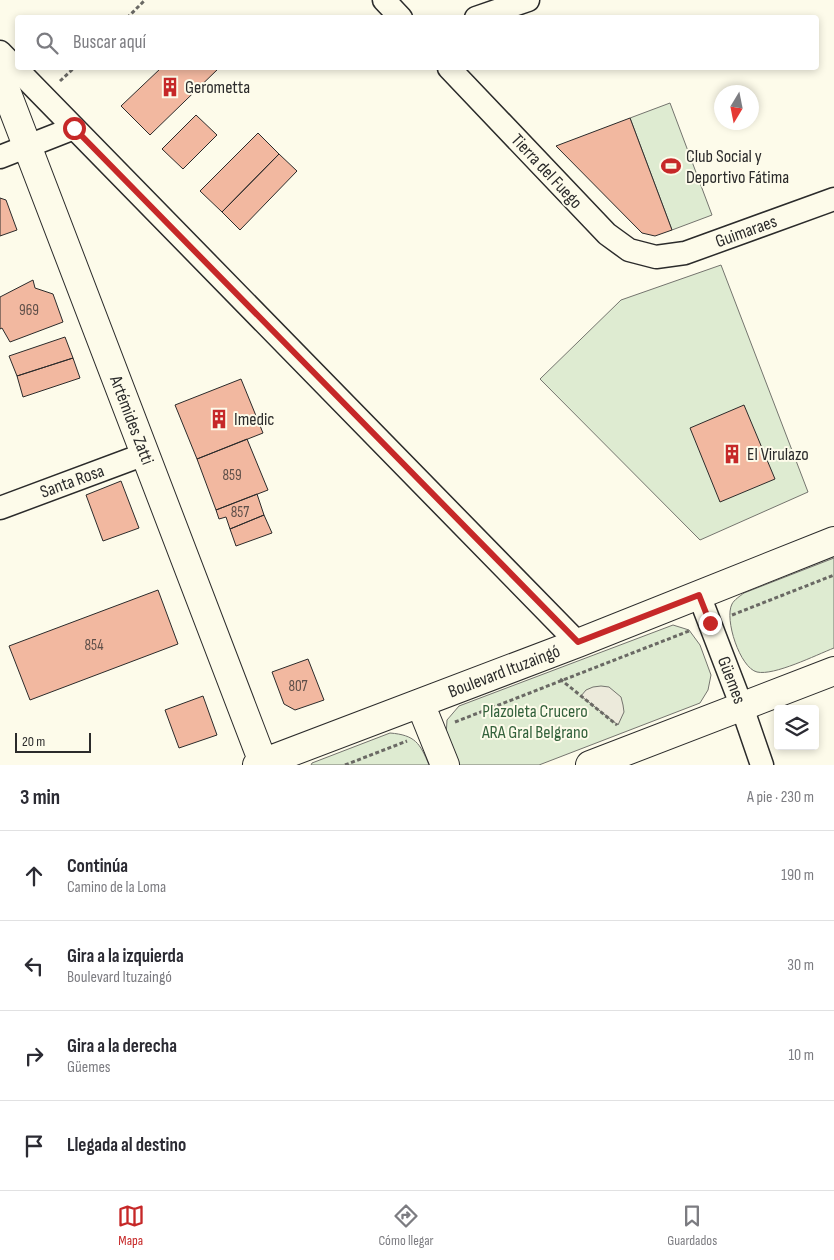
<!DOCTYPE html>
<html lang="es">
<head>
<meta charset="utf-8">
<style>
	:root { --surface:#fff; --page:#f7f7f7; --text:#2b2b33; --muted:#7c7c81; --line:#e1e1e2; --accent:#c62828 }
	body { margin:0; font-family:"Sofia Sans Condensed",sans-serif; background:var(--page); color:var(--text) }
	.controls { position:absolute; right:15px; bottom:15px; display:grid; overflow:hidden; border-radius:5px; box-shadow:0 2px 8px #0003 }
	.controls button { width:45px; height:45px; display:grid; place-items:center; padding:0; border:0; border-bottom:1px solid var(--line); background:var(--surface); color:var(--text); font:25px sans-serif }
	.compass { position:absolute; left:714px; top:85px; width:45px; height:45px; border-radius:50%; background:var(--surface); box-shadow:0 2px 8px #0003; rotate:190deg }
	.scale { position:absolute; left:15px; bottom:12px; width:76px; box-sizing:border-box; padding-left:5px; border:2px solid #2b2b2b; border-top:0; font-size:14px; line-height:18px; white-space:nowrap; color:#2b2b2b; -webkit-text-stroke:4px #fdfbea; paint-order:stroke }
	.stop { position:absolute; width:15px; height:15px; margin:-11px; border:4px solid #c62828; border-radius:50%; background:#fff }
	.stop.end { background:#c62828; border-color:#fff; box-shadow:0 1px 5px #0008 }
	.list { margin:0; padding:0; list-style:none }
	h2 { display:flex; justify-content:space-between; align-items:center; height:65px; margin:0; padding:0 20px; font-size:21px }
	h2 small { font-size:16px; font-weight:400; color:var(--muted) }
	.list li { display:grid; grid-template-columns:32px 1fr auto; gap:15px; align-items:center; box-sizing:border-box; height:90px; padding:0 20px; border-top:1px solid var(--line) }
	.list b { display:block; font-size:19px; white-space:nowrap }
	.list p { margin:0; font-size:16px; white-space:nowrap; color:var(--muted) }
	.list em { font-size:16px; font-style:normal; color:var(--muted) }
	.icon { flex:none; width:28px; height:28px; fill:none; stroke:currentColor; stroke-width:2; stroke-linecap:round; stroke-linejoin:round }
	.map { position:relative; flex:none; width:834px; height:765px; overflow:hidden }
	.search { position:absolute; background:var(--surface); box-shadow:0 2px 8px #0003; left:15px; right:15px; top:15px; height:55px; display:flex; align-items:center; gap:12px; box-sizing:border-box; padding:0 18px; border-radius:5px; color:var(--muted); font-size:19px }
	.sheet { height:425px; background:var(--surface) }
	nav { display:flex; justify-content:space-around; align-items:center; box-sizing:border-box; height:70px; border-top:1px solid var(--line); background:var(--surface); font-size:14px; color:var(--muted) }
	nav a { display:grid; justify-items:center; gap:2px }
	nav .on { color:var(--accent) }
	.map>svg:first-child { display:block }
	.green { fill:#deebd1; stroke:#74746e }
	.parking { fill:#eceadb; stroke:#74746e }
	.building { fill:#f2b8a0; stroke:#2b2b2b }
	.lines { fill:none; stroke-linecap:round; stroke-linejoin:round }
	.street-casing { stroke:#2b2b2b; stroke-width:25 }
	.secondary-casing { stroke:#2b2b2b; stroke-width:30 }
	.path { stroke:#6a6964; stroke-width:3; stroke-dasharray:4 2.5; stroke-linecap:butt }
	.street { stroke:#fdfbea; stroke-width:22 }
	.secondary { stroke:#fdfbea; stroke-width:28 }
	.route { stroke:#c62828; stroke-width:6 }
	.labels { text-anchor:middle; stroke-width:4; stroke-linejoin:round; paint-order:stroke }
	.number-label { font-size:15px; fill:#5d4e48 }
	.poi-label { font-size:18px; fill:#2b2b2b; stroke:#fdfbea; text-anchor:start }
	.street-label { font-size:18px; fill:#2b2b2b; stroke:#fdfbea }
	.park-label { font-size:18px; fill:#34623c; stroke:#fdfbea }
</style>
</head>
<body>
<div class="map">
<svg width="834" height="765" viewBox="0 0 834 765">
	<rect width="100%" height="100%" fill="#fdfbea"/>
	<path class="green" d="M670,103L712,215L672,230L630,118Z
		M721,265L808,492L700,540L540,379L621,300Z
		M834,558V648C816,655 774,676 757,672C740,668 724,619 732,604C734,600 740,596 744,593Z
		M673,625L689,630L700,645L711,675L708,690L700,703L539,765H457L446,737L447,720L459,706Z
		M390,733C415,735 420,743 429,765H311L312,763Z"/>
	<path class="parking" d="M601,686L609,687L621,697L623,705L624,712L618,725L581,696L586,690L593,687Z"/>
	<path class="building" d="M161,68H219L150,135L121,106Z
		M196,115L217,135L183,169L162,149Z
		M630,118L672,230L655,236L642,233L556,146Z
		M258,133L279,154L222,212L200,191Z
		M279,154L297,171L240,230L222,212Z
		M0,198L6,200L17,230L0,236Z
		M33,280L35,288L53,294L63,322L10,342L2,328L0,329V297Z
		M65,337L73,358L17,376L9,356Z
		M73,358L80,378L23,397L17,376Z
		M241,379L263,433L197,459L175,405Z
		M744,405L775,479L720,502L690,428Z
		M247,439L268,490L216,510L197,459Z
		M121,481L139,528L103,541L86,495Z
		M257,494L264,515L230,529L226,517L219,519L216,510Z
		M264,515L272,533L236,546L230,529Z
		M158,590L178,644L30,700L9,646Z
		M308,659L324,700L295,710L284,704L272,672Z
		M203,696L217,735L179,748L165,710Z"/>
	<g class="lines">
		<defs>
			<path id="street" d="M384,0L401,18
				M476,18L528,0
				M0,52L578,643
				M449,68L607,234L629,250L656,257L685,253L834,199
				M0,157L74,128
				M0,508L145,454
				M699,595L742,707L762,765"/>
			<path id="secondary" d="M0,75L264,765
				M420,703L445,765
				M257,765L578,643L834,541
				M590,765L834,671"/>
		</defs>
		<use href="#street" class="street-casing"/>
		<use href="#secondary" class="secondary-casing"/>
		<path class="path" d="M127,18L145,0
			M60,81L74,68
			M732,615L834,575
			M560,679L617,725
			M455,722L689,631
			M345,765L407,741"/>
		<use href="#street" class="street"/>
		<use href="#secondary" class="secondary"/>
	</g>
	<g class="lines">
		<path class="route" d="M74,128L578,642L699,595L710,623"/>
	</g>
	<defs>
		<symbol id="building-bare" viewBox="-9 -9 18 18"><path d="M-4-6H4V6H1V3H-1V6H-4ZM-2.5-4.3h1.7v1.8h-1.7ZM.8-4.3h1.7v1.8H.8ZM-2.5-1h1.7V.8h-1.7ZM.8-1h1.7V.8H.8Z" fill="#c62828" stroke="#fdfbea" stroke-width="2.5" paint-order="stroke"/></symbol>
		<symbol id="stadium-bare" viewBox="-9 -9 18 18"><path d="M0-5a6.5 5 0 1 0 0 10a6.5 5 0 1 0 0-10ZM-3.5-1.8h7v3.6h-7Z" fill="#c62828" stroke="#fdfbea" stroke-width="2.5" paint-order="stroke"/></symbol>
	</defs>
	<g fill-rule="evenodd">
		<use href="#building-bare" x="156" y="73" width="28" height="28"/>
		<use href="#stadium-bare" x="657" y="152" width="28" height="28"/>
		<use href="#building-bare" x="205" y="405" width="28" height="28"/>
		<use href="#building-bare" x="718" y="440" width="28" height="28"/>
	</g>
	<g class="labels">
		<g class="number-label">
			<text x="29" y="315">969</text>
			<text x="232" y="480">859</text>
			<text x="240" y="517">857</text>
			<text x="94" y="650">854</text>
			<text x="298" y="691">807</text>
		</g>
		<g class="poi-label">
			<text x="185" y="93">Gerometta</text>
			<text x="686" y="162">Club Social y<tspan x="686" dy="21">Deportivo Fátima</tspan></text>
			<text x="234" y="425">Imedic</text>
			<text x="747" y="460">El Virulazo</text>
		</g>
		<g class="street-label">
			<text transform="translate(547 171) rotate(47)" y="6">Tierra del Fuego</text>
			<text transform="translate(746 231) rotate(-20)" y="6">Guimaraes</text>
			<text transform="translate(132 420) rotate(69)" y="6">Artémides Zatti</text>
			<text transform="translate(72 481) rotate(-20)" y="6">Santa Rosa</text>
			<text transform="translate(504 671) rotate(-21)" y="6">Boulevard Ituzaingó</text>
			<text transform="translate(732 680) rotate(69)" y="6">Güemes</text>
		</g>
		<g class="park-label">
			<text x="535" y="717">Plazoleta Crucero<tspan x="535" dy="21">ARA Gral Belgrano</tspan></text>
		</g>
	</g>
</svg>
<div class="controls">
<button><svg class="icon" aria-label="layers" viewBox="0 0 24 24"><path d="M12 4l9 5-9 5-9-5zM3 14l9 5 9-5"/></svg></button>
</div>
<svg class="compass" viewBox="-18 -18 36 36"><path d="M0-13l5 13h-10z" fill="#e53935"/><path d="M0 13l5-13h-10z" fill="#7c7c81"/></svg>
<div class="scale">20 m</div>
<div class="stop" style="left:74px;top:128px"></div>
<div class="stop end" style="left:710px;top:623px"></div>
<div class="search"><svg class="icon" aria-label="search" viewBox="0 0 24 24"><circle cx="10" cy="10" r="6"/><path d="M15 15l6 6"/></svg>Buscar aquí</div>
</div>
<section class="sheet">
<h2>3 min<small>A pie · 230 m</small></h2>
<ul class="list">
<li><svg class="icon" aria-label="ahead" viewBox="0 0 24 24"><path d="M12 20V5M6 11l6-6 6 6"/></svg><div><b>Continúa</b><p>Camino de la Loma</p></div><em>190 m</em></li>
<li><svg class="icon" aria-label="left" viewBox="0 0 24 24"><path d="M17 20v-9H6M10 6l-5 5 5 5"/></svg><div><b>Gira a la izquierda</b><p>Boulevard Ituzaingó</p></div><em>30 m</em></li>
<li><svg class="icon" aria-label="right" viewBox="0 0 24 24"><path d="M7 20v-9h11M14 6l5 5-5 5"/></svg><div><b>Gira a la derecha</b><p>Güemes</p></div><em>10 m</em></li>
<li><svg class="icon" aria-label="arrive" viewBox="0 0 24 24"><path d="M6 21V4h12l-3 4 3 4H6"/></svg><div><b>Llegada al destino</b></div></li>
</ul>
</section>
<nav>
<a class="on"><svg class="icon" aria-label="map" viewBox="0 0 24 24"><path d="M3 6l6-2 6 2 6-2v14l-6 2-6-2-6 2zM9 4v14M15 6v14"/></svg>Mapa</a>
<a><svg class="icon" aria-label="directions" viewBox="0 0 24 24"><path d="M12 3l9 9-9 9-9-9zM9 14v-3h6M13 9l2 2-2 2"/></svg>Cómo llegar</a>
<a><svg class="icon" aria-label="saved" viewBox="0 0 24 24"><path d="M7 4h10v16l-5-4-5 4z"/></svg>Guardados</a>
</nav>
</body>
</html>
